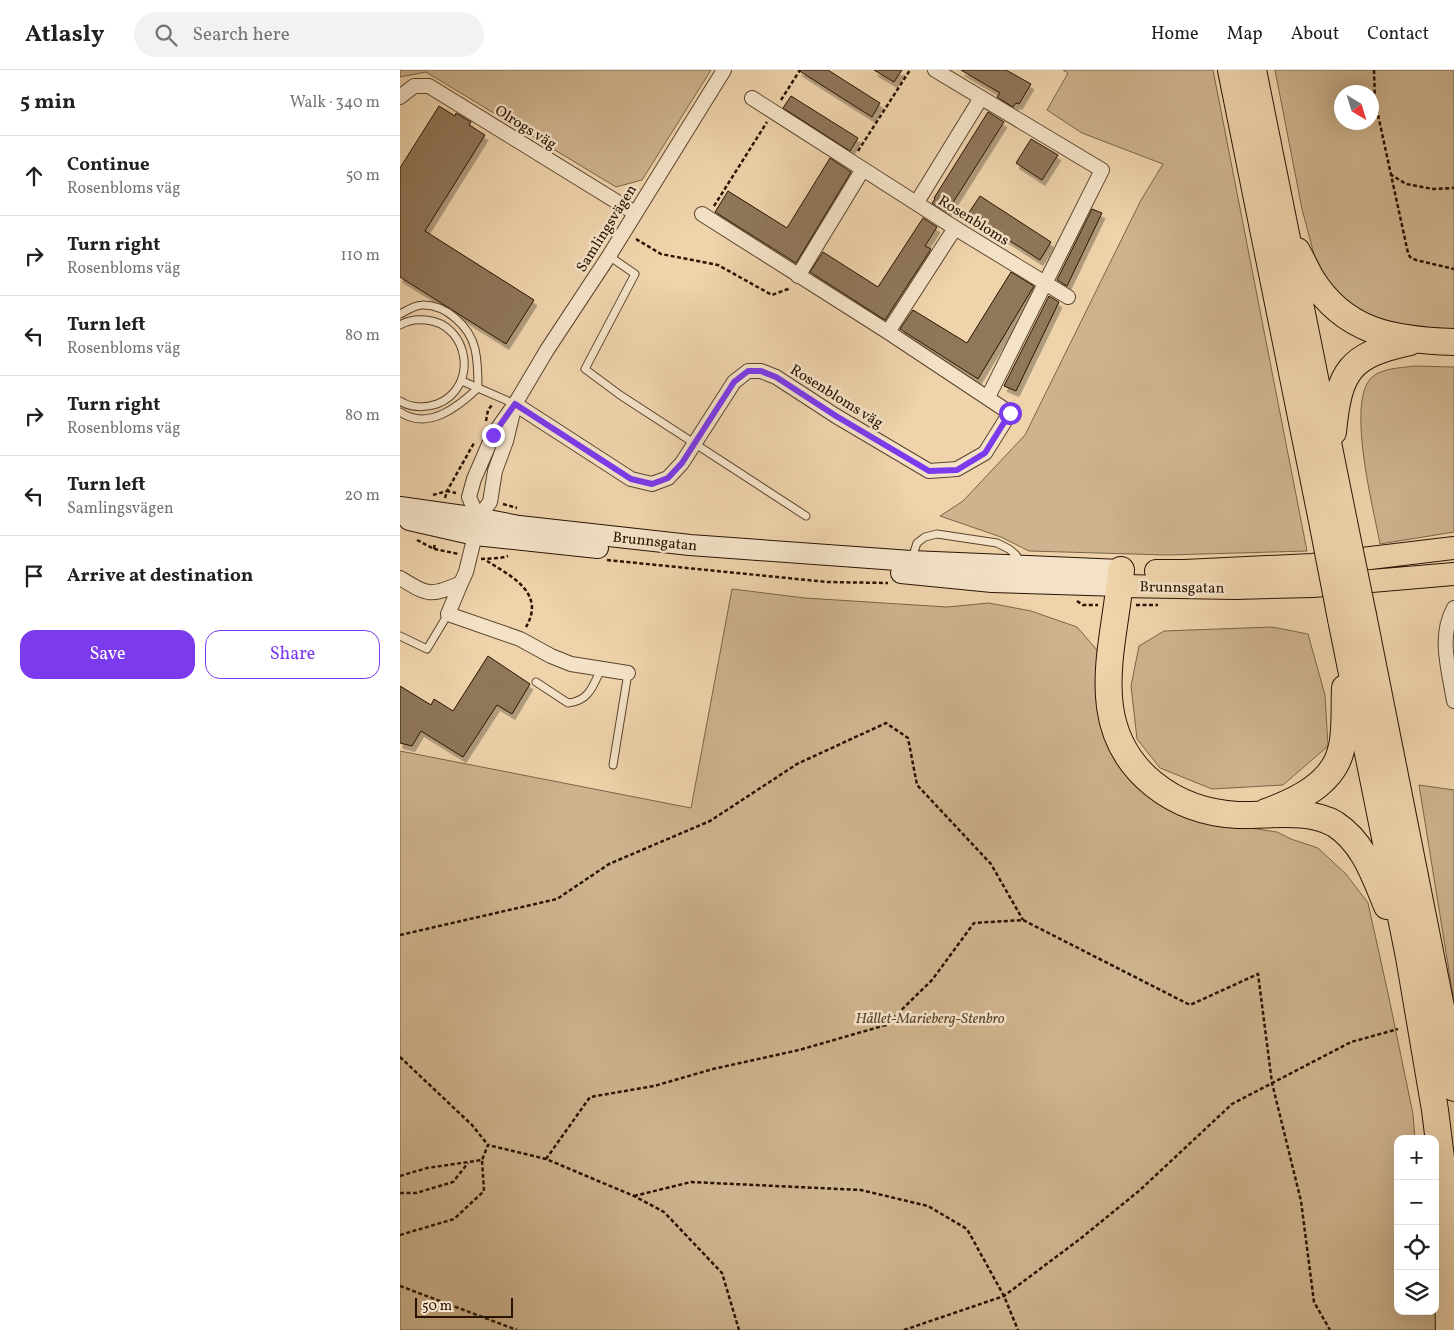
<!DOCTYPE html>
<html lang="en">
<head>
<meta charset="utf-8">
<style>
	:root { --surface:#fff; --page:#f2f2f2; --text:#202124; --muted:#757577; --line:#e0e0e0; --accent:#7c3aed }
	body { margin:0; font-family:Vollkorn,serif; background:var(--page); color:var(--text) }
	.controls { position:absolute; right:15px; bottom:15px; display:grid; overflow:hidden; border-radius:10px; box-shadow:0 5px 20px #0002 }
	.controls button { width:45px; height:45px; display:grid; place-items:center; padding:0; border:0; border-bottom:1px solid var(--line); background:var(--surface); color:var(--text); font:25px sans-serif }
	.compass { position:absolute; left:934px; top:15px; width:45px; height:45px; border-radius:50%; background:var(--surface); box-shadow:0 5px 20px #0002; rotate:142deg }
	.scale { position:absolute; left:15px; bottom:12px; width:98px; box-sizing:border-box; padding-left:5px; border:2px solid #291402; border-top:0; font-size:14px; line-height:18px; white-space:nowrap; color:#291402; -webkit-text-stroke:4px #f4e2c8; paint-order:stroke }
	.stop { position:absolute; width:15px; height:15px; margin:-11px; border:4px solid #7c3aed; border-radius:50%; background:#fff }
	.stop.end { background:#7c3aed; border-color:#fff; box-shadow:0 1px 5px #0008 }
	.list { margin:0; padding:0; list-style:none }
	h2 { display:flex; justify-content:space-between; align-items:center; height:65px; margin:0; padding:0 20px; font-size:21px }
	h2 small { font-size:16px; font-weight:400; color:var(--muted) }
	.list li { display:grid; grid-template-columns:32px 1fr auto; gap:15px; align-items:center; box-sizing:border-box; height:80px; padding:0 20px; border-top:1px solid var(--line) }
	.list b { display:block; font-size:19px; white-space:nowrap }
	.list p { margin:0; font-size:16px; white-space:nowrap; color:var(--muted) }
	.list em { font-size:16px; font-style:normal; color:var(--muted) }
	.actions { display:flex; gap:10px; padding:15px 20px }
	.actions a { flex:1; padding:11px 0; border:1px solid var(--accent); border-radius:15px; text-align:center; font-size:18px; color:var(--accent) }
	.actions .main { background:var(--accent); color:#fff }
	.icon { flex:none; width:28px; height:28px; fill:none; stroke:currentColor; stroke-width:2; stroke-linecap:round; stroke-linejoin:round }
	.map { position:relative; flex:none; width:1054px; height:1260px; overflow:hidden }
	header { display:flex; align-items:center; gap:30px; box-sizing:border-box; height:70px; padding:0 25px; background:var(--surface); border-bottom:1px solid var(--line) }
	header strong { font-size:24px }
	nav { display:flex; gap:28px; margin-inline-start:auto; font-size:18px }
	.search { width:350px; height:45px; background:var(--page); display:flex; align-items:center; gap:12px; box-sizing:border-box; padding:0 18px; border-radius:28px; color:var(--muted); font-size:19px }
	main { display:flex }
	aside { flex:1; background:var(--surface) }
	.map>svg:first-child { display:block }
	.green { fill:#cdb38e; stroke:#7b6448; fill-rule:evenodd }
	.building { fill:#8f775a; stroke:#291402; filter:url(#shadow) }
	.lines { fill:none; stroke-linecap:round; stroke-linejoin:round }
	.lane-casing { stroke:#5a442c; stroke-width:9 }
	.street-casing { stroke:#5a442c; stroke-width:16 }
	.secondary-casing { stroke:#291402; stroke-width:22 }
	.primary-casing { stroke:#291402; stroke-width:24 }
	.highway-casing { stroke:#291402; stroke-width:28 }
	.path { stroke:#291402; stroke-width:2.5; stroke-dasharray:4 2.5; stroke-linecap:butt }
	.lane { stroke:#f4e2c8; stroke-width:7 }
	.street { stroke:#f4e2c8; stroke-width:14 }
	.secondary { stroke:#f4e2c8; stroke-width:20 }
	.primary { stroke:#eed3ab; stroke-width:22 }
	.highway { stroke:#eed3ab; stroke-width:26 }
	.highway-bridge-casing { stroke:#291402; stroke-width:28; stroke-linecap:butt }
	.highway-bridge { stroke:#eed3ab; stroke-width:26 }
	.route { stroke:#7c3aed; stroke-width:6 }
	.labels { text-anchor:middle; stroke-width:5; stroke-linejoin:round; paint-order:stroke }
	.street-label { font-size:15px; fill:#291402; stroke:#f4e2c8 }
	.park-label { font-size:15px; font-style:italic; fill:#5a442c; stroke:#f4e2c8 }
</style>
</head>
<body>
<header>
<strong>Atlasly</strong>
<div class="search"><svg class="icon" aria-label="search" viewBox="0 0 24 24"><circle cx="10" cy="10" r="6"/><path d="M15 15l6 6"/></svg>Search here</div>
<nav><a>Home</a><a>Map</a><a>About</a><a>Contact</a></nav>
</header>
<main>
<aside>
<h2>5 min<small>Walk · 340 m</small></h2>
<ul class="list">
<li><svg class="icon" aria-label="ahead" viewBox="0 0 24 24"><path d="M12 20V5M6 11l6-6 6 6"/></svg><div><b>Continue</b><p>Rosenbloms väg</p></div><em>50 m</em></li>
<li><svg class="icon" aria-label="right" viewBox="0 0 24 24"><path d="M7 20v-9h11M14 6l5 5-5 5"/></svg><div><b>Turn right</b><p>Rosenbloms väg</p></div><em>110 m</em></li>
<li><svg class="icon" aria-label="left" viewBox="0 0 24 24"><path d="M17 20v-9H6M10 6l-5 5 5 5"/></svg><div><b>Turn left</b><p>Rosenbloms väg</p></div><em>80 m</em></li>
<li><svg class="icon" aria-label="right" viewBox="0 0 24 24"><path d="M7 20v-9h11M14 6l5 5-5 5"/></svg><div><b>Turn right</b><p>Rosenbloms väg</p></div><em>80 m</em></li>
<li><svg class="icon" aria-label="left" viewBox="0 0 24 24"><path d="M17 20v-9H6M10 6l-5 5 5 5"/></svg><div><b>Turn left</b><p>Samlingsvägen</p></div><em>20 m</em></li>
<li><svg class="icon" aria-label="arrive" viewBox="0 0 24 24"><path d="M6 21V4h12l-3 4 3 4H6"/></svg><div><b>Arrive at destination</b></div></li>
</ul>
<div class="actions"><a class="main">Save</a><a>Share</a></div>
</aside>
<div class="map">
<svg width="1054" height="1260" viewBox="0 0 1054 1260">
	<defs>
		<filter id="shadow"><feDropShadow dx="3" dy="5.5" stdDeviation="0" flood-color="#0004"/></filter>
	</defs>
	<rect width="100%" height="100%" fill="#eed3ab"/>
	<filter id="stains"><feTurbulence type="fractalNoise" baseFrequency=".004" numOctaves="4"/><feColorMatrix values="0 0 0 0 .2 0 0 0 0 .09 0 0 0 0 .02 0 0 0 .5 -.17"/></filter>
	<radialGradient id="worn" r=".72"><stop offset=".6" stop-color="#630" stop-opacity="0"/><stop offset="1" stop-color="#630" stop-opacity=".3"/></radialGradient>
	<path class="green" d="M0,0H311L242,110L216,117L26,2L0,7Z
		M663,0H813L907,481L768,485L629,481L601,467L540,446L563,431L625,365L741,130L763,94L682,63L647,40L668,3Z
		M875,0H1054V259L996,256L948,236L930,215L915,188L902,139ZM942,22H972V52H942Z
		M1014,296L1054,297V462L980,474C974,441 946,333 971,308C981,298 1001,298 1014,296Z
		M332,519L405,528L547,537L589,533L631,541L677,557L697,580L700,603L698,645L710,677L837,756L877,762L891,769L918,778L946,804L968,833L989,928L1013,1044L1015,1069H998V1241H1035V1191L1037,1200L1036,1260H0V681L291,738Z
		M872,557L908,564L925,625L928,676L883,715L812,719L760,698L737,669L731,616L739,576L764,561Z
		M1019,715L1054,720V932Z"/>
	<path class="building" d="M398,0H428L480,33L472,47Z
		M474,0H502L494,12Z
		M561,0H606L631,14L619,34L616,33L613,37L597,27L600,23Z
		M391,26L458,68L450,81L383,38Z
		M39,36L55,46L56,43L71,52L69,55L85,65L25,161L134,230L106,274L0,207V98Z
		M588,42L604,52L547,142L532,133L535,129L534,128Z
		M631,69L658,85L642,110L616,93Z
		M430,88L451,102L396,193L315,142L328,121L387,158Z
		M580,126L651,172L640,190L568,144Z
		M692,139L702,143L667,216L657,210Z
		M523,148L537,157L525,176L531,179L485,250L410,202L423,182L478,217Z
		M611,202L634,216L578,309L500,259L513,240L567,273Z
		M649,226L659,232L616,321L604,316Z
		M88,586L130,614L112,644L97,635L63,687L21,661L12,676L0,673V616L31,635L34,629L53,641Z"/>
	<g class="lines">
		<defs>
			<path id="lane" d="M209,186L235,204L185,299L220,325L406,446
				M0,244C6,241 15,235 22,235C46,234 70,257 75,279C78,292 78,305 78,318C58,337 28,361 0,342
				M0,255C8,250 17,249 26,250C70,254 79,318 37,334C25,338 11,338 0,331
				M62,311L115,334
				M512,488L517,473L525,467L537,464L597,473L609,479L616,485L621,493
				M0,566L27,579L48,544
				M136,612L168,633C189,631 193,616 201,599
				M213,695L228,603"/>
			<path id="street" d="M535,0L702,100L588,327
				M0,27L14,16H29L235,143
				M352,28L555,158L668,227
				M517,132L581,28
				M398,206L463,99
				M488,262L555,158
				M115,334L231,409L252,414L268,408L282,393L334,312L348,301H361L376,307L436,346L529,401L557,399L585,383L610,343L488,262L302,144
				M115,334L106,371L95,401L90,432L78,448L69,427L74,409L93,365L115,334L147,280L209,186L324,0
				M0,508C28,525 30,527 61,513L66,502L75,465
				M61,513L48,544L120,569L151,586L171,594L228,603
				M1054,538C1038,567 1049,600 1054,631"/>
			<path id="secondary" d="M0,437L78,448L119,456L290,475L511,491L721,500
				M9,450L75,465L198,478
				M501,503L592,512L720,516"/>
			<path id="primary" d="M756,501H784L912,495L1054,478
				M720,516L835,518L913,516L1054,504"/>
			<path id="highway" d="M831,0L923,456
				M853,0L944,452
				M897,181C902,190 906,199 911,208C945,263 994,270 1054,272
				M933,362C939,301 949,285 1010,272
				M721,500C718,545 704,592 710,637C719,702 775,742 838,745C868,746 908,738 935,754C964,773 974,805 987,836
				M963,545L1041,937L1054,1018
				M941,549L1009,887L1035,1040L1041,1088L1046,1151L1049,1260
				M866,742C896,731 933,714 941,680C946,664 944,637 945,618"/>
		</defs>
		<use href="#lane" class="lane-casing"/>
		<use href="#street" class="street-casing"/>
		<use href="#secondary" class="secondary-casing"/>
		<use href="#primary" class="primary-casing"/>
		<use href="#highway" class="highway-casing"/>
		<path class="path" d="M974,0L975,31L1008,183L1010,187L1016,190L1054,199
			M381,30L400,0
			M458,81L510,0
			M990,104L1006,114L1033,119L1054,118
			M314,136L367,52
			M236,169L261,184L318,195L372,225L388,219L390,217
			M86,351L88,340L92,335
			M33,425L47,421L74,373
			M45,428L47,421L56,423
			M103,434L117,438
			M17,470L34,479L59,484
			M34,479L35,473
			M81,489L100,488L108,486
			M207,490L427,512L488,513
			M87,491C111,506 146,523 126,557
			M677,531L683,535H698
			M736,535H758
			M0,865L157,829L209,794L310,751L397,694L486,653L508,668L517,715L591,794L623,850
			M0,987L72,1055L88,1075
			M146,1089L190,1027L254,1016L313,999L399,980L486,955L532,910L574,853L623,850L790,935L858,904L872,1013L901,1131L914,1232L930,1260
			M0,1106L27,1098L82,1090L88,1075L146,1089L234,1126L264,1142L322,1203L339,1260
			M0,1123H16L53,1112L68,1093
			M234,1126L291,1112L461,1120L528,1136L567,1159L604,1226L618,1260
			M0,1165L54,1149L84,1121L82,1090
			M0,1216L117,1260
			M504,1260L604,1226L680,1169L740,1120L832,1034L951,972L998,959"/>
		<use href="#lane" class="lane"/>
		<use href="#street" class="street"/>
		<use href="#secondary" class="secondary"/>
		<use href="#primary" class="primary"/>
		<use href="#highway" class="highway"/>
		<defs>
			<path id="highway-bridge" d="M944,452L963,545
				M923,456L941,549"/>
		</defs>
		<use href="#highway-bridge" class="highway-bridge-casing"/>
		<use href="#highway-bridge" class="highway-bridge"/>
	</g>
	<g class="lines">
		<path class="route" d="M93,365L115,334L231,409L252,414L268,408L282,393L334,312L348,301H361L376,307L436,346L529,401L557,400L585,383L610,343"/>
	</g>
	<g class="labels">
		<g class="street-label">
			<text transform="translate(126 57) rotate(32)" y="5">Olrogs väg</text>
			<text transform="translate(574 150) rotate(32)" y="5">Rosenbloms</text>
			<text transform="translate(206 158) rotate(-58)" y="5">Samlingsvägen</text>
			<text transform="translate(437 326) rotate(32)" y="5">Rosenbloms väg</text>
			<text transform="translate(255 471) rotate(6)" y="5">Brunnsgatan</text>
			<text transform="translate(782 517) rotate(1)" y="5">Brunnsgatan</text>
		</g>
		<g class="park-label">
			<text x="530" y="953">Hållet-Marieberg-Stenbro</text>
		</g>
	</g>
	<rect width="100%" height="100%" filter="url(#stains)"/>
	<rect width="100%" height="100%" fill="url(#worn)"/>
</svg>
<div class="controls">
<button>+</button>
<button>−</button>
<button><svg class="icon" aria-label="locate" viewBox="0 0 24 24"><circle cx="12" cy="12" r="6"/><path d="M12 2v4M12 18v4M2 12h4M18 12h4"/></svg></button>
<button><svg class="icon" aria-label="layers" viewBox="0 0 24 24"><path d="M12 4l9 5-9 5-9-5zM3 14l9 5 9-5"/></svg></button>
</div>
<svg class="compass" viewBox="-18 -18 36 36"><path d="M0-13l5 13h-10z" fill="#e53935"/><path d="M0 13l5-13h-10z" fill="#757577"/></svg>
<div class="scale">50 m</div>
<div class="stop" style="left:610px;top:343px"></div>
<div class="stop end" style="left:93px;top:365px"></div>
</div>
</main>
</body>
</html>
